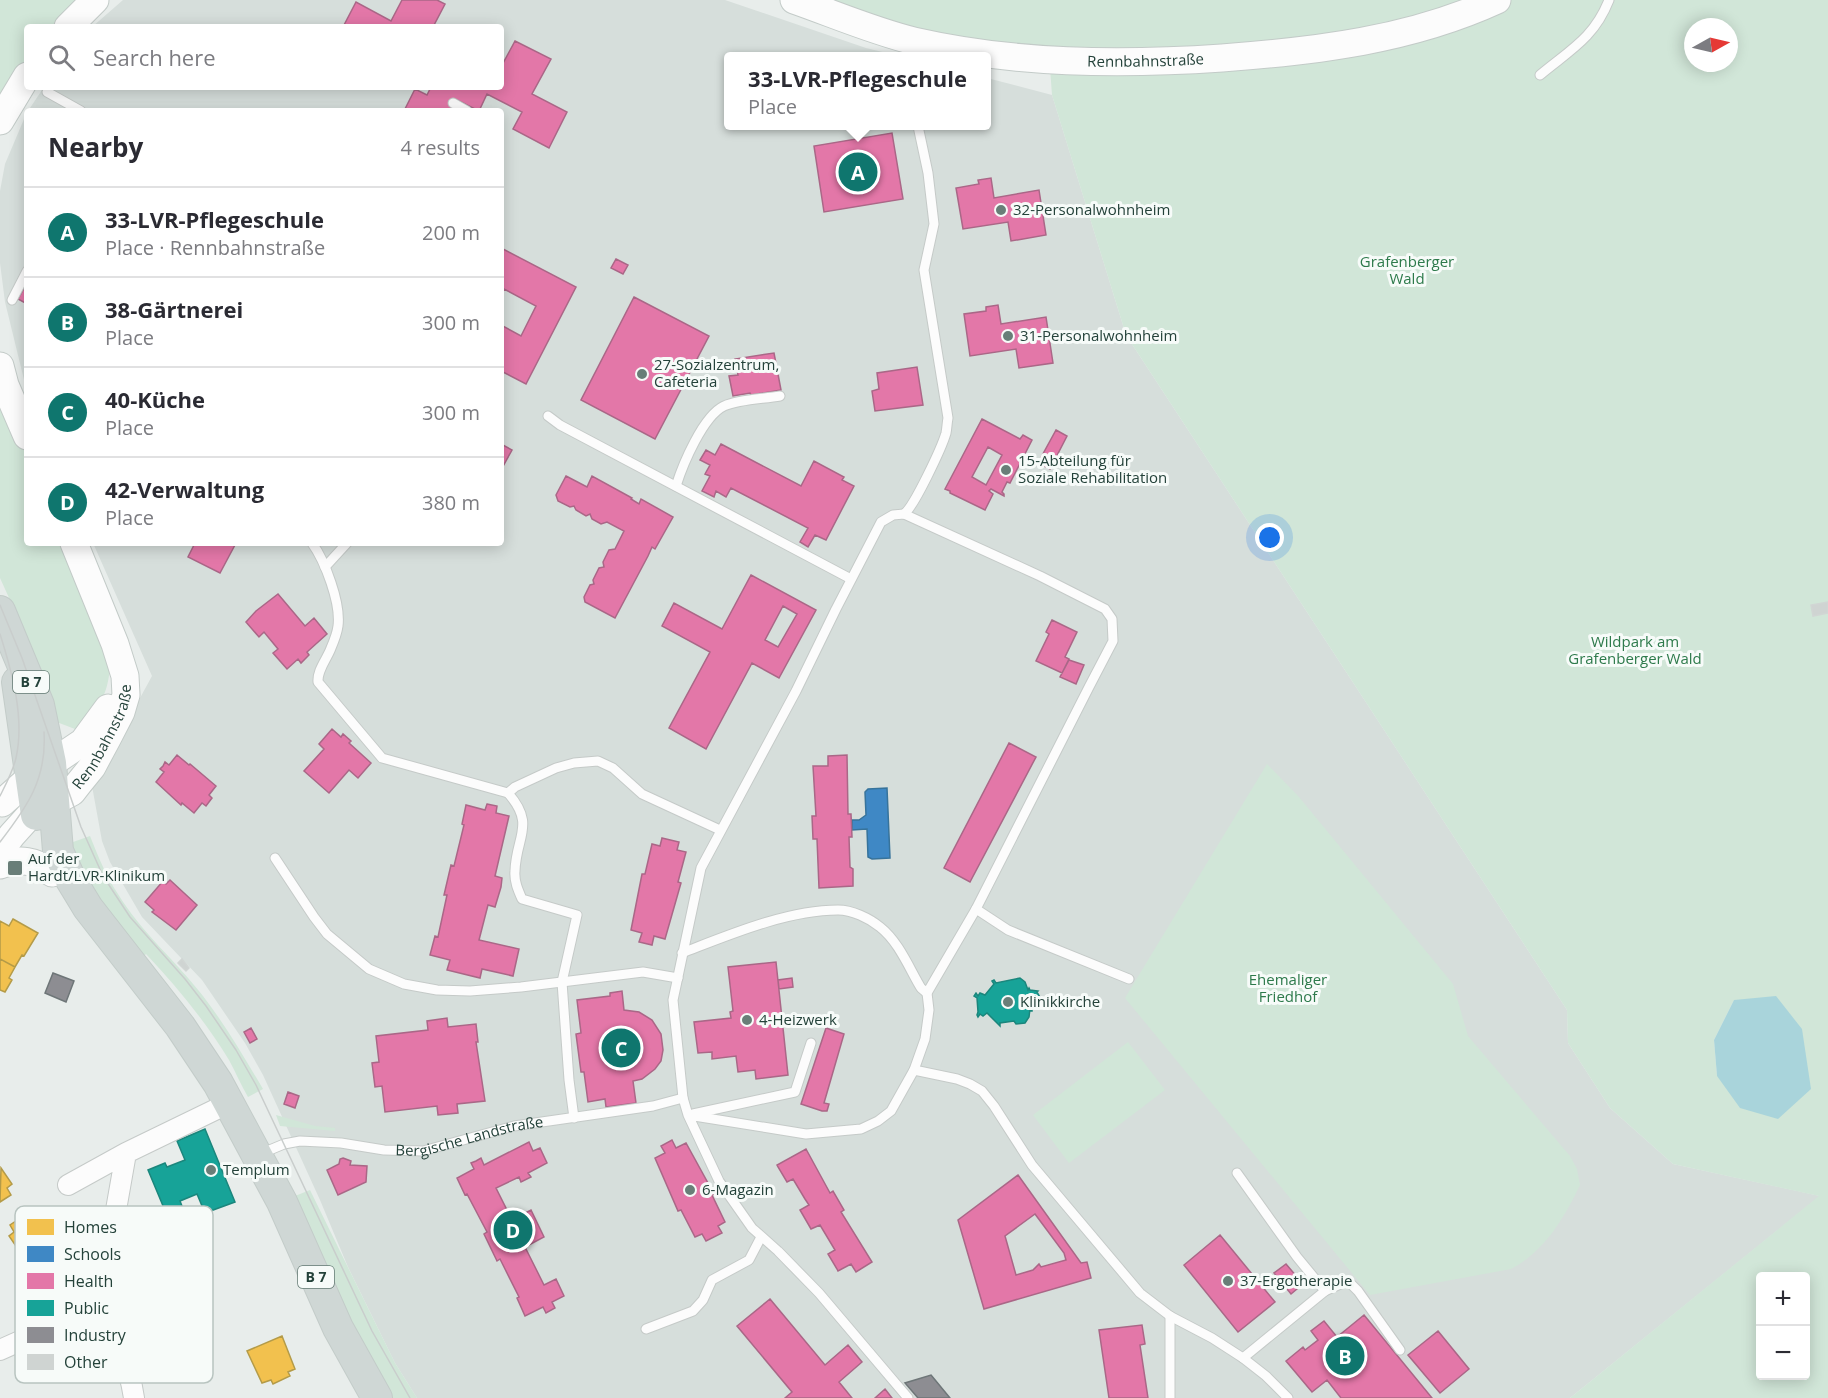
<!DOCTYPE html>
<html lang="en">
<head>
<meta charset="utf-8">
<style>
	:root { --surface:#fff; --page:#f2f2f3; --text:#2b2b33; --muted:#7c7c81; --line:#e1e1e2; --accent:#0f766e }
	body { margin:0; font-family:"Open Sans",sans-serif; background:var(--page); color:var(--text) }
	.controls { position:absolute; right:18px; bottom:18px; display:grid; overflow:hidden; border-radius:6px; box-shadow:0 3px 15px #0003 }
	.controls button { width:54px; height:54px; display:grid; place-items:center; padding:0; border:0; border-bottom:2px solid var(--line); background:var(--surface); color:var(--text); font:30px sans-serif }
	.compass { position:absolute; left:1684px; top:18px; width:54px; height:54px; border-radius:50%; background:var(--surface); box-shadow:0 3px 15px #0003; rotate:82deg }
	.you { position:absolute; left:1270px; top:538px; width:21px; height:21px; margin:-15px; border:4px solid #fff; border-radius:50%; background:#1a73e8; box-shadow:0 0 0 9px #1a73e833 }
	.badge { display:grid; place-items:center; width:39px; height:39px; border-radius:50%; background:var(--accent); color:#fff; font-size:20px; font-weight:700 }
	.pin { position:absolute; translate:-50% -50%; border:3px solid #fff; box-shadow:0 2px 6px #0006 }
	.popup { position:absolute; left:724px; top:52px; width:267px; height:78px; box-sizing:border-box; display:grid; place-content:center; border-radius:6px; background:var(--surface); filter:drop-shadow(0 2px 4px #0005); font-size:20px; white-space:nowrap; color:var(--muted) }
	.popup b { font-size:22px; color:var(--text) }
	.popup::after { content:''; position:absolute; left:50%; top:100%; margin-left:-12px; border:12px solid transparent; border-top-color:var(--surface) }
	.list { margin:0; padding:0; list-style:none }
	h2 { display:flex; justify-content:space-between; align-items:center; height:78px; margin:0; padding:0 24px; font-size:26px }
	h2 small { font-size:20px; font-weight:400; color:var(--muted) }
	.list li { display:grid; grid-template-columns:39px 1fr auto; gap:18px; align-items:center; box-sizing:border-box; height:90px; padding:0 24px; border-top:2px solid var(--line) }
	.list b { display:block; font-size:22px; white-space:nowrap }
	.list p { margin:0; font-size:20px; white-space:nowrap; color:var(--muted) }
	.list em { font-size:20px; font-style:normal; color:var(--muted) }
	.icon { flex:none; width:33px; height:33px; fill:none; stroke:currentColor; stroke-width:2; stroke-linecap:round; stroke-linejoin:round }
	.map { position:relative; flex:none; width:1828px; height:1398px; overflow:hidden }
	.search { position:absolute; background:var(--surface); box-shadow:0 3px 15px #0003; left:24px; top:24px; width:480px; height:66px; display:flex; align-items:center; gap:15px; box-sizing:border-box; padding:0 21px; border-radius:6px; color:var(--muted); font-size:22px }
	.panel { position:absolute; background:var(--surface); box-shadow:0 3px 15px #0003; left:24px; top:108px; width:480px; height:438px; border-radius:6px }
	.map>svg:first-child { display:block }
	.built { fill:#d6dedb }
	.green { fill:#d1e6d8; fill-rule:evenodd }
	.water { fill:#a9d4db }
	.homes { fill:#f2c14e; stroke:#b49b48; stroke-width:1.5 }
	.schools { fill:#3f88c5; stroke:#37739b; stroke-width:1.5 }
	.health { fill:#e377a8; stroke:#aa6787; stroke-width:1.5; fill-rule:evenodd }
	.public { fill:#17a398; stroke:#1b867c; stroke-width:1.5 }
	.industry { fill:#8d8d92; stroke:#6e7678; stroke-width:1.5 }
	.building { fill:#cfd4d2; stroke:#d1d6d4; stroke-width:1.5 }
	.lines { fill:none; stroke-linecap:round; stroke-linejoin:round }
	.lane-casing { stroke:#c5cac8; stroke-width:11 }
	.street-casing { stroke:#c5cac8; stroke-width:22 }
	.secondary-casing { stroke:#c3cbc8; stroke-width:29 }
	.primary-casing { stroke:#c3ccc9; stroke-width:32 }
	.lane { stroke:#fcfcfc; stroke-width:9 }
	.street { stroke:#fcfcfc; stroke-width:20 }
	.secondary { stroke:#fcfcfc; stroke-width:27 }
	.primary { stroke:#cfd7d5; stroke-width:30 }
	.tram { stroke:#c9cdcc; stroke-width:1.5 }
	.poi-dot { fill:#697e78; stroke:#f7fbf9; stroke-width:2 }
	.labels { text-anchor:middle; stroke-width:6; stroke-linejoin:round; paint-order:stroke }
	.shield { fill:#f7fbf9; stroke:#637a73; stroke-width:1.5 }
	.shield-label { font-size:14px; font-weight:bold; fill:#24423a }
	.street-label { font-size:15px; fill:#24423a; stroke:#f7fbf9 }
	.poi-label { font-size:15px; fill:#24423a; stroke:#f7fbf9; text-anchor:start }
	.park-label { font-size:15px; fill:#2d7a4b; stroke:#f7fbf9 }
	.key { fill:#f7fbf9; stroke:#b8c4c0; stroke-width:1.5 }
	.key-label { font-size:16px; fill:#24423a }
</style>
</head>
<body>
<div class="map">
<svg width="1828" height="1398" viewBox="0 0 1828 1398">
	<rect width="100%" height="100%" fill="#e8edeb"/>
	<path class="built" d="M123,0H725L866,48L899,56L729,57V126H987V78L1052,95L1126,335L1567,1010L1568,1043L1610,1108L1673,1164L1820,1196L1570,1398H417L395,1363L348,1267L320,1200L263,1075L245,1043L202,980L142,917L110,862L102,841L92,786L152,676L93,543H501V111H28L44,87H501V27H92Z
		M27,112V392L5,302L0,263V191L5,164Z"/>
	<path class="green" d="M0,0H87L61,27H27V67L0,110Z
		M811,0H1828V1398H1570L1819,1196L1673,1164L1610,1108L1568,1043L1567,1010L1126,335L1052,95L1049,54L991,48ZM1693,27H1729V63H1693ZM1734,1000L1717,1076L1714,1040ZM1760,1276H1806V1376H1760Z
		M0,385L27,450V543H66L110,664C109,686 104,701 89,717C85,723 82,727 75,729L54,721L15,611L0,578Z
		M1267,764L1299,797L1453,984L1468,1036L1570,1156L1577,1169L1580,1185C1564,1218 1545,1251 1511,1269L1370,1295L1125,998Z
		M90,836C98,856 106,876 118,894C141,932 176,961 203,996C226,1026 244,1057 263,1089L248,1097C241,1085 236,1073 229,1060C206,1022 177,987 146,954L141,959L72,859L73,842Z
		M1128,1042L1165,1090L1069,1163L1033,1115Z
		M276,1115L315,1126L335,1128V1131L280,1126Z
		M283,1169L295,1196L310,1190L395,1363L417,1398H391L361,1346Z"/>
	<path class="water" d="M1776,996L1802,1029L1811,1089L1778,1119L1740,1108L1717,1076L1714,1040L1734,1000Z"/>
	<path class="homes" d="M13,919L38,933L24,956L22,955L15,967L0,959V921L9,926Z
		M0,959L15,967L9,978L12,980L5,992L0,990Z
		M1,1168L12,1184L7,1188L11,1195L0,1202Z
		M25,1215L30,1222L35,1219L46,1236L20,1252L9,1236L14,1232L10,1225Z
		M46,1236L56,1252L51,1255L56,1262L41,1272L36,1265L31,1269L20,1252Z
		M156,1284L167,1301L157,1307L174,1333L145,1352L129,1326L123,1330L112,1313L122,1306L120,1303L128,1298L130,1301Z
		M282,1336L295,1369L288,1372L290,1376L273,1384L271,1380L262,1383L247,1351Z"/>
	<path class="schools" d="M887,788L890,858L872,859L868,857L867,829L852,830V820H859L866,815L865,792L868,789Z"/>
	<path class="health" d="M402,0H437L445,4L433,27H343L356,2L391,21Z
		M515,41L551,59L532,94L567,112L549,148L513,129L522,112L487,94L479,111L455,99L451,107L459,111H404L415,89L427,95L431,87H501V67Z
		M892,133L903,199L824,212L814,146Z
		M991,178L994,198L1039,190L1046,235L1011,241L1008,222L963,229L956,188L979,184L978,180Z
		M501,248L576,287L526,384L501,371V325L521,336L536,306L504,289L501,295Z
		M616,259L628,265L623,274L611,268Z
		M27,283V304L18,299Z
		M634,297L709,336L655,439L581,400Z
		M998,305L1001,324L1046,317L1053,363L1019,368L1016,349L970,356L964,314L986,311V307Z
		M774,353L781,390L751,395L750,393L733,396L729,376L738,375L735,359Z
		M917,367L923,405L875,411L872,391L879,389L877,373Z
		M982,419L1020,439L1023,435L1032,440L1010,483L1007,482L1002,492L1004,494V496L991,489L989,491L993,494L985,510L950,493V491L945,489ZM988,447L1002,455L986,485L972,477Z
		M1056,430L1067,436L1050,469L1038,463Z
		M501,444L512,450L501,470Z
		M721,444L801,486L814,461L844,477L842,480L854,486L826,540L815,535L808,547L800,542L808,528L731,488L726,497L716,491L714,497L702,491L710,476L705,474L710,465L700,460L706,450L715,455Z
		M566,476L587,487L592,476L632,498L631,499L639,504L641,499L673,517L655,549L652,547L648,556L615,618L585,602L584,597L590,585L594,584L593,580L599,568L604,567L603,562L609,550L615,549L624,531L607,522L601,524L592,519L590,514L586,516L576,510L574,506L570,507L558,501L556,495Z
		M195,543H236L220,573L188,557Z
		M751,575L816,610L779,678L752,663L706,749L669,728L710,652L662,626L674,603L722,629ZM783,606L797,614L778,647L765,640Z
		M278,594L305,626L314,618L327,634L307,652L309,655L301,663L298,659L287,669L273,653L278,649L264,632L259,637L246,622L256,611Z
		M1052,620L1077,632L1065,657L1069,659L1062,673L1036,661L1049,634L1046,632Z
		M1069,660L1084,665L1076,684L1060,677Z
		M332,729L341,737L343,734L351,741L349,743L371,763L358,778L349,770L329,793L304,771L324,749L319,744Z
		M1009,743L1036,757L970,882L944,868Z
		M177,755L189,765L190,764L216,786L209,795L212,798L206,806L202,803L194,813L182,803L181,805L156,782L164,772L160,769L163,766L165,762L169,765Z
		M847,755L848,814H851L852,837H849L850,867L853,869V886L819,888L817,839H813L812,816H816L813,766H828V756Z
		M487,804L497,806L496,813L509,816L495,876L502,878L501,887L495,907L488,905L479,940L519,949L513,976L482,969L480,978L447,970L450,960L430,955L435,936L438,937L447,895H444L451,865L454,866L464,825L462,824L466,805L485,810Z
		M662,838L679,842L677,850L686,852L678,882L681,883L665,939L654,936L652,945L639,942L642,933L631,930L642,874H645L652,844L660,846Z
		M170,880L197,905L176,930L152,912L154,910L145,902L163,881L166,884Z
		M776,962L788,1075L756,1079L755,1070L738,1072L736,1056L712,1059V1052L698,1053L694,1022L731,1018L730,1012L733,1011L728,967Z
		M792,978L793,987L779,989L778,980Z
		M622,991L624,1010L639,1012L652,1020L661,1034L663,1050L661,1061L655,1069L642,1079L633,1081L636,1103L606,1107L605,1099L588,1102L584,1072H581L576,1034L581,1033L577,1000L610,996V993Z
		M447,1018L448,1027L476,1024L478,1042H476L485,1101L457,1104L458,1113L438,1115L437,1106L385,1112L382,1086L375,1087L372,1063L379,1062L376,1036L428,1030L427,1021Z
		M251,1028L257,1039L250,1043L244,1032Z
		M826,1028L844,1034L824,1103L829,1104L827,1111H822L801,1104Z
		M288,1092L299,1096L295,1108L284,1104Z
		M672,1140L676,1148L686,1143L714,1194L712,1195L725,1222L718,1226L722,1233L706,1241L702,1234L695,1237L681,1210L678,1211L655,1158L665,1153L661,1146Z
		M529,1142L533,1151L540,1148L547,1163L528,1173L531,1177L521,1182L519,1177L496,1188L512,1220L531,1210L544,1237L525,1247L544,1285L556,1279L564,1296L552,1302L555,1308L546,1313L543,1307L525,1316L517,1298L519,1297L500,1259L497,1261L484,1234L487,1232L467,1194L465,1195L457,1178L474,1169L471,1163L476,1161L481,1158L484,1165Z
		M806,1149L830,1193L833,1191L844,1210L841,1212L872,1262L856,1272L851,1264L838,1271L837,1269L828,1254L835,1250L820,1225L811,1229L800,1210L809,1205L805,1199L793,1179L787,1182L778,1167L777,1165Z
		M343,1158L351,1161L350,1165L367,1166L366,1182L338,1195L327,1170L339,1164L340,1159Z
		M1018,1175L1081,1263L1087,1262L1091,1278L984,1309L958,1220ZM1035,1214L1064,1253L1066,1260L1041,1267L1039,1264L1033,1270L1016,1275L1005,1236Z
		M1220,1235L1275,1302L1238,1332L1184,1265Z
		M1286,1264L1303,1284L1291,1294L1274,1273Z
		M770,1299L825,1365L848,1345L862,1362L839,1382L852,1398H785L792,1392L737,1326Z
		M1364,1315L1432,1398H1341L1327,1380L1312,1392L1286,1361L1303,1347L1305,1350L1318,1340L1311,1331L1324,1321L1337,1337Z
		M1142,1325L1145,1344L1140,1345L1148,1398H1109L1099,1330Z
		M1438,1331L1469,1369L1440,1393L1408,1355Z
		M885,1389L892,1398H875Z"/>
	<path class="public" d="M1020,978L1025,982L1028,990L1029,988L1030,990L1038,991L1037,992L1041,999H1040L1038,1008L1032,1009V1011H1030V1009L1029,1017L1025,1023L1016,1024L1014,1021L1000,1023V1026L987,1013L983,1016L980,1014L978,1017L977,1015L978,1012L977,998L974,996L976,993L978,996L980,993L985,995L994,984L992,981L994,980L996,983Z
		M205,1129L235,1202L205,1213L197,1194L180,1201L182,1206L166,1213L148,1170L165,1163L167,1167L185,1160L177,1141Z"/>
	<path class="industry" d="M53,973L74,981L66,1002L45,993Z
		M931,1375L950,1398H918L905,1383Z"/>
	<path class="building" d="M1828,602V613L1813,616L1811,605Z
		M182,959L189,968L186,971L178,963Z"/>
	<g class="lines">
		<defs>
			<g id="lane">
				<path d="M1540,75C1570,50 1594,38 1609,0"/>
				<path d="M47,92L81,111"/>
				<path d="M453,103L467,111"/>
				<path d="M12,300L27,271"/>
				<path d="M548,416L560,425L851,579"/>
				<path d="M676,486C683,464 703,416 724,406C740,399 763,399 780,396"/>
				<path d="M904,514C914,507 942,447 946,433C947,428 947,423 948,418L924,270L934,224L928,173L918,126"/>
				<path d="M312,543C325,561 341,603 338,626C337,634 334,641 331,648C327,659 317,670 318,682L382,758L508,793C536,825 516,836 515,871C514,881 518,890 522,899L577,915L562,982L569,1080L574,1118"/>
				<path d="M325,567L347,543"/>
				<path d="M508,793L515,787L556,768L574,763L598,761L613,768L642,794L720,830"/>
				<path d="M275,858L314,917L327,934L369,969L404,984L437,990L470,991L521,987L643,972L678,978"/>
				<path d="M976,909L1008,930L1129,979"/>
				<path d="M682,953C729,935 787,910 838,910C852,910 869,918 880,927C899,942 909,968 921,988L927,993"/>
				<path d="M914,1070L957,1079L970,1084L982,1091L994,1106L1032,1165L1140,1293L1170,1316L1212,1338L1243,1358L1266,1376L1288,1398"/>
				<path d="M693,1114L795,1092L811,1043"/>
				<path d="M688,1115L806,1134L861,1129L878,1121L891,1111L914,1070L925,1039L929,1010L927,993L976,909L1089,687L1113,641L1112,619L1105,609L1040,576L904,514L893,515L881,522L836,609L796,691L701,868L673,1000L683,1098L688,1115L719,1181L752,1228L778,1251L819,1293L908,1398"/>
				<path id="s1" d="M260,1154L284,1144L300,1141L341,1143L384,1150L423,1151L514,1126L653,1106L683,1098"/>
				<path d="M1237,1173L1297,1257L1325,1291"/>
				<path d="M646,1329L693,1311L703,1300L712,1280L749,1260L761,1237"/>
				<path d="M1243,1358L1325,1291L1345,1282L1350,1283L1358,1291L1400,1350"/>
				<path d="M1170,1398V1316"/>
			</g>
			<path id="street" d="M68,1185L126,1153L229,1103
				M95,1313L100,1301L126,1153
				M0,1350L78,1315L95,1313C117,1330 130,1371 134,1398"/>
			<g id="secondary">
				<path id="s2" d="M794,0C834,14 873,31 914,41C1015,64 1119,65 1222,58C1316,51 1410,40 1497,0"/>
				<path d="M68,27L95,0"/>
				<path d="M0,121L27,76"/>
				<path d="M0,366L5,385L27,436"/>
				<path d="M2,803L31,777L83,742L108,708"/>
				<path id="s3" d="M0,851L12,835L31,814L72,792L79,783L92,767L107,739L121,712L126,695L125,676L115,644L74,543"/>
				<path d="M0,865C20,858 35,860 52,873"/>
			</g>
			<path id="primary" d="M0,611L39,705L51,763L58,851L71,880L88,908L180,1026L218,1083L282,1202L338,1328L377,1398
				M17,682L36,815"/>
		</defs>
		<use href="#lane" class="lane-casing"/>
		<use href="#street" class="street-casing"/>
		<use href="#secondary" class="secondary-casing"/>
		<use href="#primary" class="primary-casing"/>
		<use href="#lane" class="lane"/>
		<use href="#street" class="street"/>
		<use href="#secondary" class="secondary"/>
		<use href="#primary" class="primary"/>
		<path class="tram" d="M0,605L22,658L81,827L103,876L130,917L185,979L206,1006L236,1050L256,1085L372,1331L410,1398
			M0,634C12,672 25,718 16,758C13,771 6,784 0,796
			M0,842C27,807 47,779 44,732"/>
	</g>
	<g class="poi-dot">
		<circle cx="1001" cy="210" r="6"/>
		<circle cx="1008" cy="336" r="6"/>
		<circle cx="642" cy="374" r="6"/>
		<circle cx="1006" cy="470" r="6"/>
		<rect x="7" y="860" width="16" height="16" rx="3"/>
		<circle cx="1008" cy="1002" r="6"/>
		<circle cx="747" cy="1020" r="6"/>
		<circle cx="211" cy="1170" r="6"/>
		<circle cx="690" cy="1190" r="6"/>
		<circle cx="1228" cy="1281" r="6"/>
	</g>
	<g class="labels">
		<g class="shield">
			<rect x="13" y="671" width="36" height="22" rx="4.5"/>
			<rect x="298" y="1266" width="36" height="22" rx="4.5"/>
		</g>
		<g class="shield-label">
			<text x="31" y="687">B 7</text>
			<text x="316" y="1282">B 7</text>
		</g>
		<g class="street-label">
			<text dy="5" stroke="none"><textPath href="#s2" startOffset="360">Rennbahnstraße</textPath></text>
			<text dy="5" stroke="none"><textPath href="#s3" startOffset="159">Rennbahnstraße</textPath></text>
			<text dy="5" stroke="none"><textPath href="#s1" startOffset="214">Bergische Landstraße</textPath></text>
		</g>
		<g class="poi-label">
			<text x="1013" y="215">32-Personalwohnheim</text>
			<text x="1020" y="341">31-Personalwohnheim</text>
			<text x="654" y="370">27-Sozialzentrum,<tspan x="654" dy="17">Cafeteria</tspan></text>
			<text x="1018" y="466">15-Abteilung für<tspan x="1018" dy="17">Soziale Rehabilitation</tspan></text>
			<text x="28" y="864">Auf der<tspan x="28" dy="17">Hardt/LVR-Klinikum</tspan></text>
			<text x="1020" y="1007">Klinikkirche</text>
			<text x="759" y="1025">4-Heizwerk</text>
			<text x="223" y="1175">Templum</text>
			<text x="702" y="1195">6-Magazin</text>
			<text x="1240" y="1286">37-Ergotherapie</text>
		</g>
		<g class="park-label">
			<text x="1407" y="267">Grafenberger<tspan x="1407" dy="17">Wald</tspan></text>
			<text x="1635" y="647">Wildpark am<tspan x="1635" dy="17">Grafenberger Wald</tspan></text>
			<text x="1288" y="985">Ehemaliger<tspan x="1288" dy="17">Friedhof</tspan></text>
		</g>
	</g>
	<rect x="15" y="1206" width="198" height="177" rx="9" class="key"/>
	<rect x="27" y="1219" width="27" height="16" fill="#f2c14e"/>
	<rect x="27" y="1246" width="27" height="16" fill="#3f88c5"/>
	<rect x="27" y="1273" width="27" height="16" fill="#e377a8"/>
	<rect x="27" y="1300" width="27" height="16" fill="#17a398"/>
	<rect x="27" y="1327" width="27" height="16" fill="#8d8d92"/>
	<rect x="27" y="1354" width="27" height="16" fill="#cfd4d2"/>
	<g class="key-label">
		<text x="64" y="1233">Homes</text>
		<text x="64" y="1260">Schools</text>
		<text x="64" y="1287">Health</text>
		<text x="64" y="1314">Public</text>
		<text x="64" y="1341">Industry</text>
		<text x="64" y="1368">Other</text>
	</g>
</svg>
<div class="controls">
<button>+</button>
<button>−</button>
</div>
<svg class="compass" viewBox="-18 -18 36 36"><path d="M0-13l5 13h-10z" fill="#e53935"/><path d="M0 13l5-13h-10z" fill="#7c7c81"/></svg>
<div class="you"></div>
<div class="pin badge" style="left:858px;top:172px">A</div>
<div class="popup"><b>33-LVR-Pflegeschule</b>Place</div>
<div class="pin badge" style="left:1345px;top:1356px">B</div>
<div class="pin badge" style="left:621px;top:1048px">C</div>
<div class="pin badge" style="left:513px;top:1230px">D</div>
<div class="search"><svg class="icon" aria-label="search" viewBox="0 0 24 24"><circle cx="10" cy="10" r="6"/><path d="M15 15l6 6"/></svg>Search here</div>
<section class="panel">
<h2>Nearby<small>4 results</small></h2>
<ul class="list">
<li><span class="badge">A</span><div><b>33-LVR-Pflegeschule</b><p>Place · Rennbahnstraße</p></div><em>200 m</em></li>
<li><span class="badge">B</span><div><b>38-Gärtnerei</b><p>Place</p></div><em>300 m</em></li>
<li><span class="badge">C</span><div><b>40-Küche</b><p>Place</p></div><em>300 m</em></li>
<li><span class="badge">D</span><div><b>42-Verwaltung</b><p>Place</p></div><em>380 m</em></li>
</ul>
</section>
</div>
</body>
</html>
